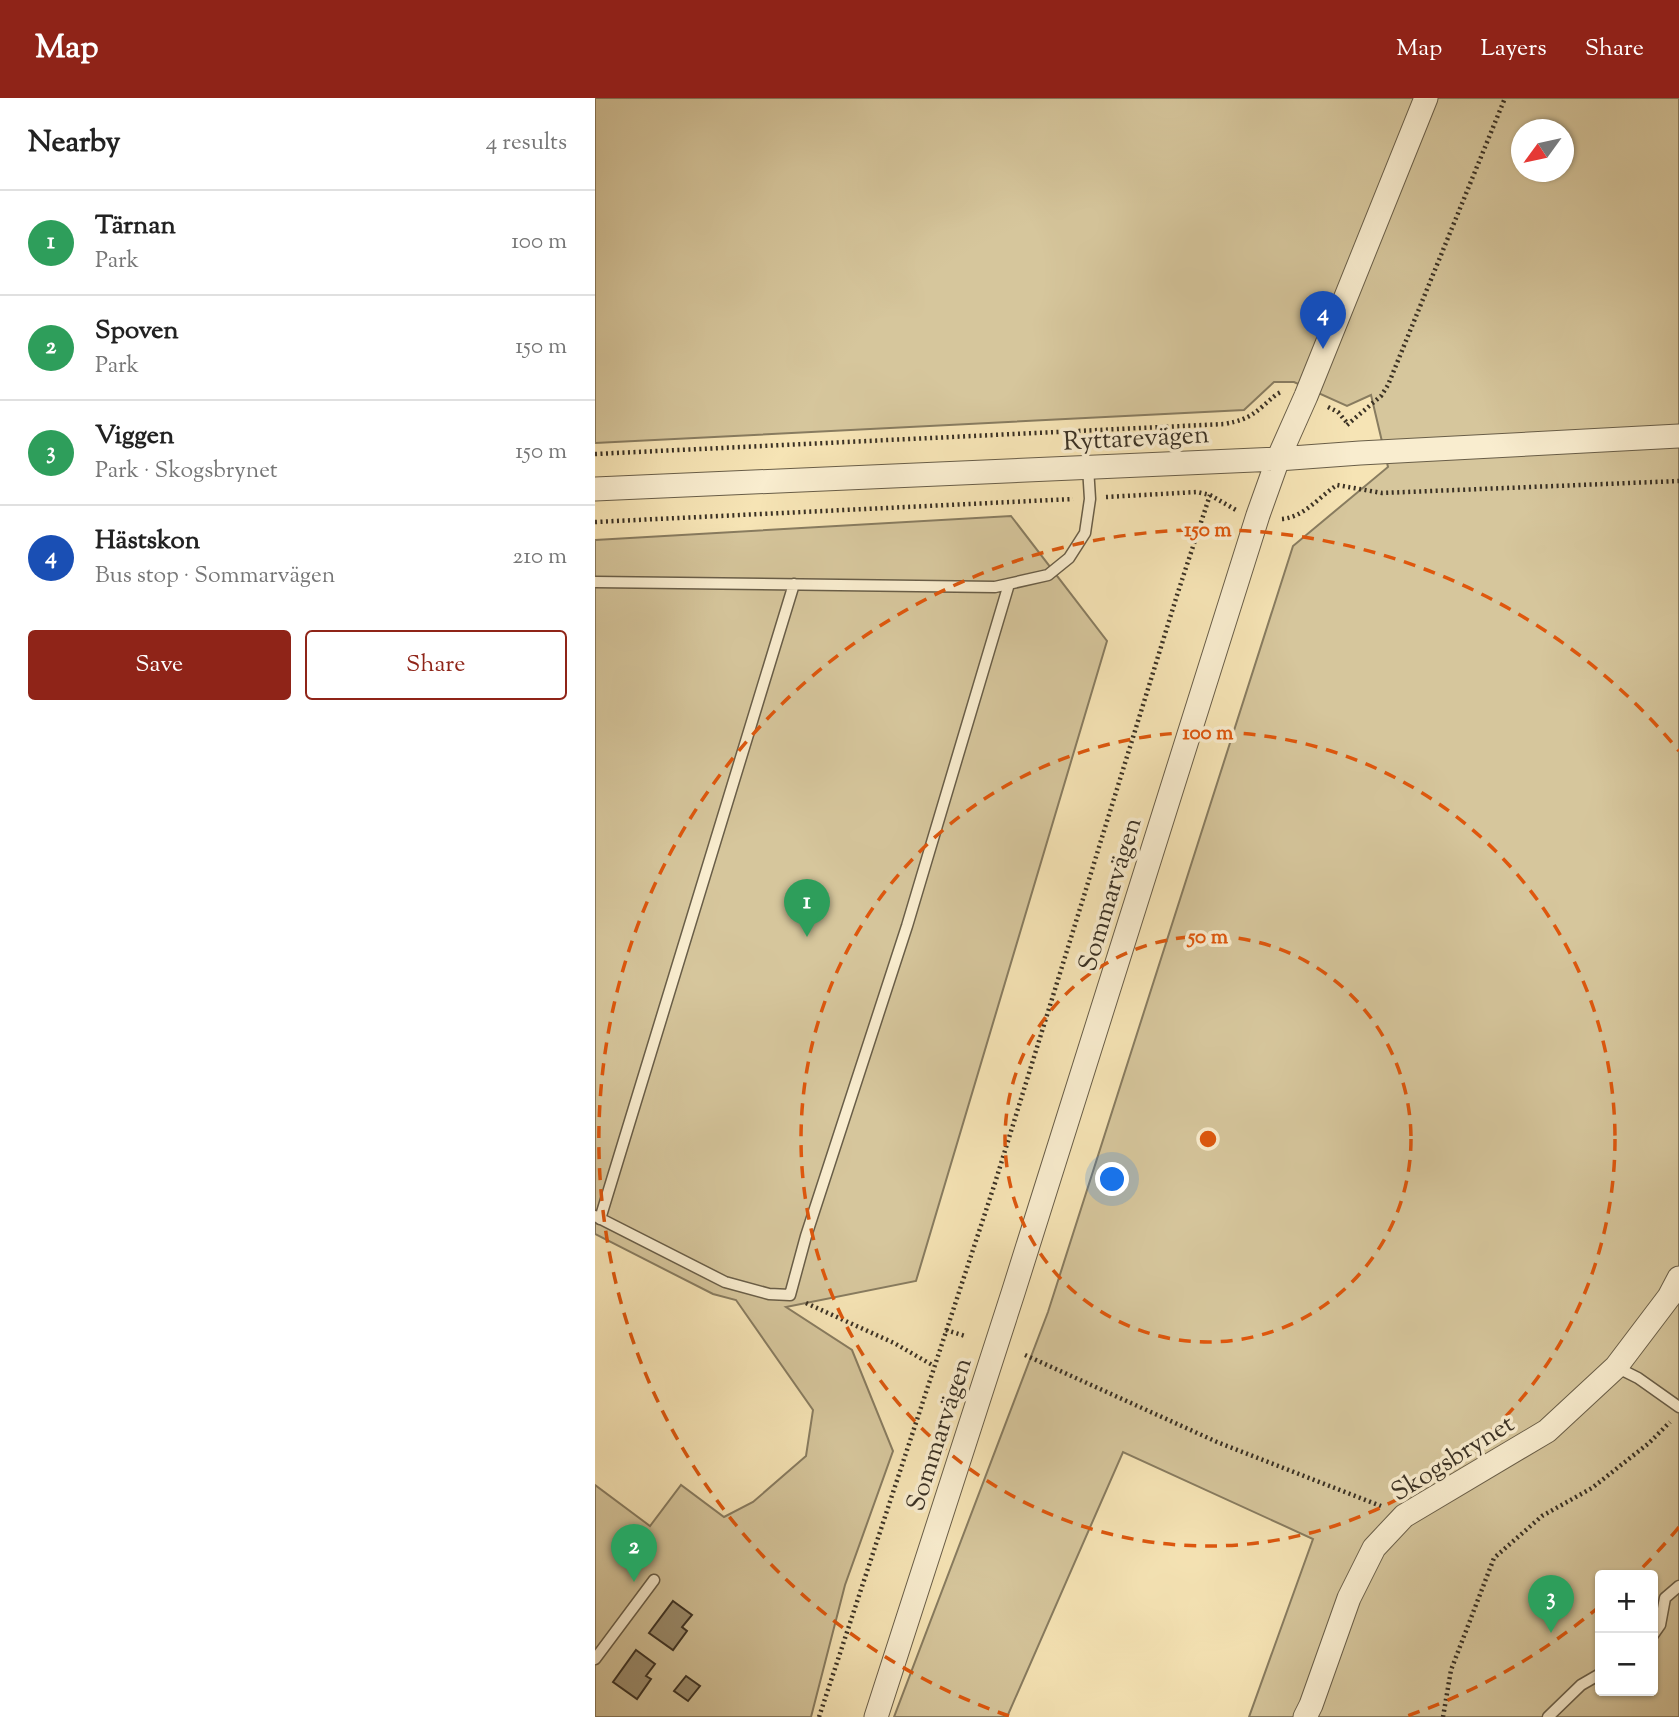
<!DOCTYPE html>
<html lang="en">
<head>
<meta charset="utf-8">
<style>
	:root { --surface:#fff; --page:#f6f6f6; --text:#222; --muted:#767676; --line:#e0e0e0; --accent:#8f2418 }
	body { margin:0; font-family:"Sorts Mill Goudy",serif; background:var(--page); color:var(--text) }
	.controls { position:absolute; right:21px; bottom:21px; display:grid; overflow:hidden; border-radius:7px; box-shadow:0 2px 5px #0004 }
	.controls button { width:63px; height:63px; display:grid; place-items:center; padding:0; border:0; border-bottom:2px solid var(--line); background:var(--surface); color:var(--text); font:35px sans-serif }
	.compass { position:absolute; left:916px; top:21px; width:63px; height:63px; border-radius:50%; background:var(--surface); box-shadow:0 2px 5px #0004; rotate:237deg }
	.you { position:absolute; left:518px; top:1082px; width:24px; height:24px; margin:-18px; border:5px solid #fff; border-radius:50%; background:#1a73e8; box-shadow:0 0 0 10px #1a73e833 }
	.badge { display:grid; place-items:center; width:46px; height:46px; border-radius:50%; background:var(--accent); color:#fff; font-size:23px; font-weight:700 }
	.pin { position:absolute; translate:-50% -58px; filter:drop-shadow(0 2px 4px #0008) }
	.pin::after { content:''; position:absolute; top:37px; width:24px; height:21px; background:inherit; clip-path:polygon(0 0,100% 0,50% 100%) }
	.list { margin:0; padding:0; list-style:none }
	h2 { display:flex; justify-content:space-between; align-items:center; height:91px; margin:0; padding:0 28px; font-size:30px }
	h2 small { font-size:23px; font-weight:400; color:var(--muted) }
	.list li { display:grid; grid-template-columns:46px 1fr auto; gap:21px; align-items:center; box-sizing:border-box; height:105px; padding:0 28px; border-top:2px solid var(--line) }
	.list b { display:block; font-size:26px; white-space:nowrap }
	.list p { margin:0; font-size:23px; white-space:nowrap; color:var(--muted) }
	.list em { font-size:23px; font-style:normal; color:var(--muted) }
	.actions { display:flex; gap:14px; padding:21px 28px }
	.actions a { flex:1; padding:16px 0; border:2px solid var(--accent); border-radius:7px; text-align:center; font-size:24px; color:var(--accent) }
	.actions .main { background:var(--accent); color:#fff }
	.map { position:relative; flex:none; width:1084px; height:1619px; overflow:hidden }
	header { display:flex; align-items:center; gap:42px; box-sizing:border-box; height:98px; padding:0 35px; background:var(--accent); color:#fff }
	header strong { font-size:33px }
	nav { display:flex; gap:38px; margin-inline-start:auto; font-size:24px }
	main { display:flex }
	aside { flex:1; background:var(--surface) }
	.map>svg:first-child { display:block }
	.green { fill:#d6c69c; stroke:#887c60; stroke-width:2; fill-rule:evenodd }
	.building { fill:#9c8e6f; stroke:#3a3124; stroke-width:2 }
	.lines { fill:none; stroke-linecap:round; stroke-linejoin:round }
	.service-casing { stroke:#695e48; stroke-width:13 }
	.minor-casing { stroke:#695e48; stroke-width:25 }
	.path { stroke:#3a3124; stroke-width:4.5; stroke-dasharray:2 3.5; stroke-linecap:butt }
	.service { stroke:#f9edcf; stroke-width:10 }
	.minor { stroke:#f9edcf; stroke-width:23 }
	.ring { fill:none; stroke:#df570d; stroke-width:3.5; stroke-dasharray:12 9 }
	.labels { text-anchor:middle; stroke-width:7; stroke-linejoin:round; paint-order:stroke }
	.street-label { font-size:26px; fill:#3a3124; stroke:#f9edcf }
	.centre { fill:#df570d; stroke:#f9edcf; stroke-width:3.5 }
	.ring-label { font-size:21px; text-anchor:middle; font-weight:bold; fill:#df570d; stroke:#f9edcf; stroke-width:7; stroke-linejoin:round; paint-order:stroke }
</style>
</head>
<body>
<header>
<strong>Map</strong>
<nav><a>Map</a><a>Layers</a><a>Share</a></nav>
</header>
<main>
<aside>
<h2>Nearby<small>4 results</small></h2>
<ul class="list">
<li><span class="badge" style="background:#2e9e5b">1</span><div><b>Tärnan</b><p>Park</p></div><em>100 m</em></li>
<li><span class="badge" style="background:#2e9e5b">2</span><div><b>Spoven</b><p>Park</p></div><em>150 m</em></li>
<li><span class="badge" style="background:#2e9e5b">3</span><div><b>Viggen</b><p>Park · Skogsbrynet</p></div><em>150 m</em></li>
<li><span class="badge" style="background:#1a4fb4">4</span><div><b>Hästskon</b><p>Bus stop · Sommarvägen</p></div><em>210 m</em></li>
</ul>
<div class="actions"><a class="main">Save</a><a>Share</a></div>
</aside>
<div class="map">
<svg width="1084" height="1619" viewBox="0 0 1084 1619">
	<rect width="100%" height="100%" fill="#f6e4b5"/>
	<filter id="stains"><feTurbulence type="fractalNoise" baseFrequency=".00286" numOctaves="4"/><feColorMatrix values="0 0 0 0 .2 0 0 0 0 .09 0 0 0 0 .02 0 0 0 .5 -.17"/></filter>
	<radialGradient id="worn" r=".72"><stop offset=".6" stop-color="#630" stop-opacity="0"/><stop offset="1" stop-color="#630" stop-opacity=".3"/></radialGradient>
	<path class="green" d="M0,0H1084V1619H654L718,1441L528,1354L412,1619H299L453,1214L698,448L793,369L776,297L752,308L699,284H679L649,312L0,345ZM926,32H968V74H926ZM1005,1477H1058V1593H1005Z
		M416,418L512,543L321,1183L191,1209L257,1252L298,1353L250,1487L216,1619H0V1387L55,1428L86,1387L129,1419L158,1404L211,1358L218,1312L141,1202L118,1196L0,1136V442Z"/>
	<path class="building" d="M78,1503L97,1517L87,1529L92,1533L78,1552L54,1535Z
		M41,1552L60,1566L51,1578L56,1581L42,1601L18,1584Z
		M91,1578L105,1588L93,1603L79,1593Z"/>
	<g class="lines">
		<defs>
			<path id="service" d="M0,484L400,489L453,477L474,460L490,435L495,401L493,369
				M0,1118L130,1184L174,1196L195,1197L211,1138L312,828L414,486
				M5,1121L199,486
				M1021,1269L1043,1280L1084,1309
				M1058,1537L1065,1527L1070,1500L1084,1488
				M0,1561L59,1482
				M953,1619L986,1587L1005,1576"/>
			<path id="minor" d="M0,391L683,361L765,355L1084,338
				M281,1619L418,1195L663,417L683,361L711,298L831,0
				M710,1619L716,1607L754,1500L779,1450L809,1418L952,1333L1021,1269L1074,1199L1084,1180"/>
		</defs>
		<use href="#service" class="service-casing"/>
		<use href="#minor" class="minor-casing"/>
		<path class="path" d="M733,309L743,314L753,326
			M752,327L786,298L793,287L910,0
			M0,356L629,326C658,321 661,313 682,296L686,294
			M511,399L602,394L615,397L641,412
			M687,421C709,419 724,399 742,387L787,395L1084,383
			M0,424L478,401
			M211,1205L299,1245L339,1268
			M351,1232L370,1238
			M430,1257L622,1344L786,1408
			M224,1619L400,1085L583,494L615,397
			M848,1619L856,1572L899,1460L947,1418L997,1390L1054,1345L1075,1324"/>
		<use href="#service" class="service"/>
		<use href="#minor" class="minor"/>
	</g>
	<g class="ring">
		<circle cx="613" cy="1041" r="203"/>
		<circle cx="613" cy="1041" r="407"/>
		<path d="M1084 1429A610 610 0 0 1 1041 1476M1005 1508A610 610 0 0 1 812 1618M414 1618A610 610 0 1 1 1084 653"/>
	</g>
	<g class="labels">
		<g class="street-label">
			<text transform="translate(541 339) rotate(-3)" y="9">Ryttarevägen</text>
			<text transform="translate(514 796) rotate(-73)" y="9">Sommarvägen</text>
			<text transform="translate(343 1336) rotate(-72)" y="9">Sommarvägen</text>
			<text transform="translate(857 1359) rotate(-32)" y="9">Skogsbrynet</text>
		</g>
	</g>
	<circle cx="613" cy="1041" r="10" class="centre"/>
	<g class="ring-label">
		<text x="613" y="438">150 m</text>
		<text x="613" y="641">100 m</text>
		<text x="613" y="845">50 m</text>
	</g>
	<rect width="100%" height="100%" filter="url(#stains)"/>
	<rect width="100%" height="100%" fill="url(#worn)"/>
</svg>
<div class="controls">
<button>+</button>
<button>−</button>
</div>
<svg class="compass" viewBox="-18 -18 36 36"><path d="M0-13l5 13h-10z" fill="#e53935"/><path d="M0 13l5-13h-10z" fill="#767676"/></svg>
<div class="you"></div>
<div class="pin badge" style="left:212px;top:839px;background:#2e9e5b">1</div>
<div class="pin badge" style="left:39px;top:1484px;background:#2e9e5b">2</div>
<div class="pin badge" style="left:956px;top:1535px;background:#2e9e5b">3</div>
<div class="pin badge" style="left:728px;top:251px;background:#1a4fb4">4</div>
</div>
</main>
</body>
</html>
